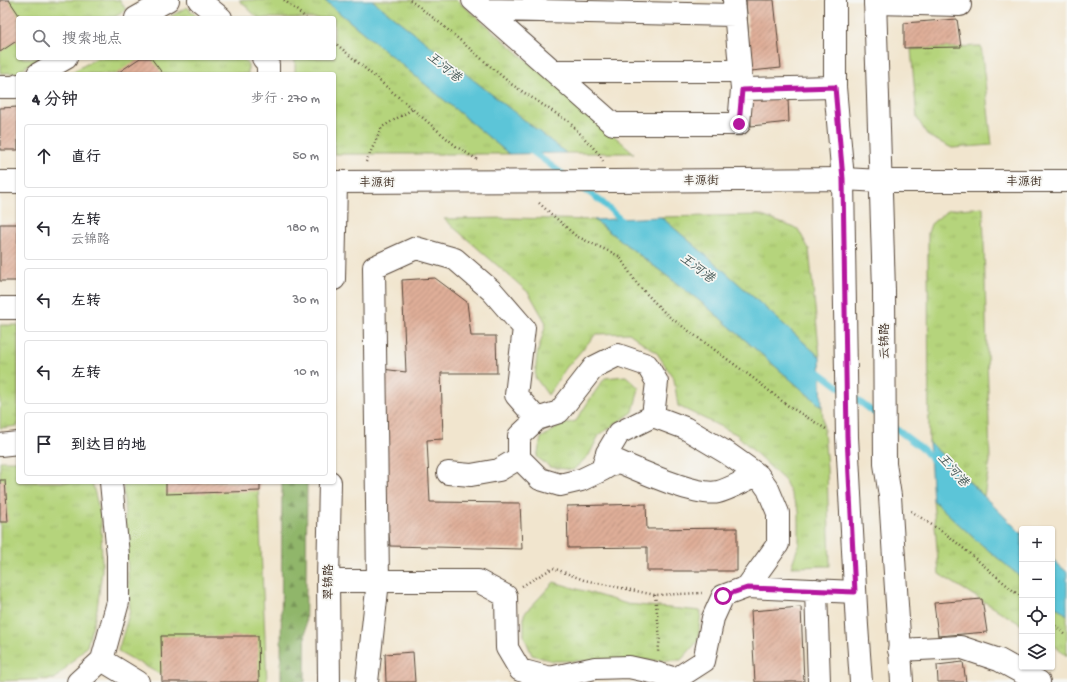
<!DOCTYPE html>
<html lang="zh">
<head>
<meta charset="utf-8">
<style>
	:root { --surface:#fff; --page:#f7f7f7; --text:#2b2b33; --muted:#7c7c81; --line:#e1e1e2 }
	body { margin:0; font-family:"Gochi Hand","LXGW WenKai TC",sans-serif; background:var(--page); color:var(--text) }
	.controls { position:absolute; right:12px; bottom:12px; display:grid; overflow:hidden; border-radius:4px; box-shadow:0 1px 3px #0004 }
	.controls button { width:36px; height:36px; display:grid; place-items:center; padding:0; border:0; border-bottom:1px solid var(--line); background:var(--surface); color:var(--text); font:20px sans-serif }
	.stop { position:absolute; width:12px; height:12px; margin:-9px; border:3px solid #b5179e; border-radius:50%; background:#fff }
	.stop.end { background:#b5179e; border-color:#fff; box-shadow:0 1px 4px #0008 }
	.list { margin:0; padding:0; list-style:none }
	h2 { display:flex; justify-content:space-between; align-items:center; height:52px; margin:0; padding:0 16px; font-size:17px }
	h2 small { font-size:13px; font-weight:400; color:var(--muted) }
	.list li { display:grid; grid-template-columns:26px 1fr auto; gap:12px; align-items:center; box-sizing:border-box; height:64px; margin:0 8px 8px; padding:0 8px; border:1px solid var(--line); border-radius:4px }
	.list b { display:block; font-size:15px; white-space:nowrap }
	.list p { margin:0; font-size:13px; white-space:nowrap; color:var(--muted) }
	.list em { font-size:13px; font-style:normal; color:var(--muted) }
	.icon { flex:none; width:22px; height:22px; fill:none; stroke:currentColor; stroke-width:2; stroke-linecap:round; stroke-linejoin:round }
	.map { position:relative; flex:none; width:1067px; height:682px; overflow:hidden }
	.search { position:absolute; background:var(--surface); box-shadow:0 1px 3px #0004; left:16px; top:16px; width:320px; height:44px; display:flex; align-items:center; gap:10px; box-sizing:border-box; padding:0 14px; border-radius:4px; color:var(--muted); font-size:15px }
	.panel { position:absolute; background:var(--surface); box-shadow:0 1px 3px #0004; left:16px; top:72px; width:320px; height:412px; border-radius:4px }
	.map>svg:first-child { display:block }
	.grass { fill:url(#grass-tufts); stroke:#787f4c }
	.forest { fill:url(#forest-firs); stroke:#667044 }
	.water { fill:#5cc5d8; stroke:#4c787b }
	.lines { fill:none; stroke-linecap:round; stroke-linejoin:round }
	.stream { stroke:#5cc5d8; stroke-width:6 }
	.building { fill:url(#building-hatch) }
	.minor-casing { stroke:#564638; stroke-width:24 }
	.major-casing { stroke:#564638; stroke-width:24 }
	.path { stroke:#564638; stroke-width:2.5; stroke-dasharray:1 3; stroke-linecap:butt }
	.minor { stroke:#fff; stroke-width:22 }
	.major { stroke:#fff; stroke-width:22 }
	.route { stroke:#b5179e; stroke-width:5 }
	.labels { text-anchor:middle; stroke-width:3.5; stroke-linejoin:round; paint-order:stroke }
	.street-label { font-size:12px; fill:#3b2a1e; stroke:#f6f6f2 }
	.water-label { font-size:13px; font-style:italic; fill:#455856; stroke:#f6f6f2 }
</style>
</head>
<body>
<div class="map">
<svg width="1067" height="682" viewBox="0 0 1067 682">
	<defs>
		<pattern id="grass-tufts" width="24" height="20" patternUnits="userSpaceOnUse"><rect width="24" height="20" fill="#b5d47b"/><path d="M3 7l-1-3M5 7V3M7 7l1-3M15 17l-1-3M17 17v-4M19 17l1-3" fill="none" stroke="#9db66a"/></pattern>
		<pattern id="forest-firs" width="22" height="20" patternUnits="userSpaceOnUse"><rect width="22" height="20" fill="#90b66b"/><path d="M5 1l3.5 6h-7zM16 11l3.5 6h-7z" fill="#779457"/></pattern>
		<pattern id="building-hatch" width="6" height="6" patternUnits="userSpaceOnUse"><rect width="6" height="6" fill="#dfae98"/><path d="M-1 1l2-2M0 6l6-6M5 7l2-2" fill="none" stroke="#b68e7b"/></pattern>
	</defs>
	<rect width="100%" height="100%" fill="#f6f6f2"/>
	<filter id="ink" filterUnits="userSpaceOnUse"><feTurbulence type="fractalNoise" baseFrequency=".025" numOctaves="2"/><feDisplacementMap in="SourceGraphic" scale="8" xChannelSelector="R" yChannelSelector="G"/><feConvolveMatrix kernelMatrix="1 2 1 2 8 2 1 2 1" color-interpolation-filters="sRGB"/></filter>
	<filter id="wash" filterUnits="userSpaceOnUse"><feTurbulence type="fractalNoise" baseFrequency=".012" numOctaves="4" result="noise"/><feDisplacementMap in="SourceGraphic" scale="16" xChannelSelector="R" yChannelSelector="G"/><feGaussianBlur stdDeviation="0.9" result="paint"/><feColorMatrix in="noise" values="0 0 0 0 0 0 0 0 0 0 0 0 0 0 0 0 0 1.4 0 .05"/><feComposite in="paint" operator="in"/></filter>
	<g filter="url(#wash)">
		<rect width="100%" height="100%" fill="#f1e5ce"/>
		<path class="grass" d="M0,0H120L126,10L113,18H18V58H41L15,73H0Z
			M239,0H324L509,154H334V74H295V58H334V18H258Z
			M372,0H457L634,153H566Z
			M187,7L198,18H168Z
			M981,46L992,145L952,148L928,136L917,118L911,49Z
			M97,58H242L248,64V74H69Z
			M983,207L990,461L984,496L929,442L928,258V233L931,224L948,210Z
			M759,215L798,229L809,249L820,357L722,269L661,217Z
			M512,218L594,220L705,305L822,407L827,469L830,566L791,567L799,544V511L785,481L736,434L678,406L674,379L657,353L629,333L596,334L566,368L548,395L535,377L537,355L546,323L529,293L444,219Z
			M0,325H18V426L0,428Z
			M626,376L639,388L633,412L599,435L589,455L573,470L550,467L537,457L541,438L563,424L576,421L592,396L605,378Z
			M0,461H18V482H92L101,517L102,570L97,609L87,646L55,679L0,681Z
			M123,482H258L267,682H174L118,651L130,611Z
			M933,500L976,540L1022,578V625L939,574Z
			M554,582L627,604L701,611L698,641L681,660L553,661L532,655L524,636V614Z
			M1052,603L1067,615V656L1052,644Z"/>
		<path class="forest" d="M282,482H307L305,682H281Z"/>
		<path class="water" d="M324,0H372L566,153L509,154Z
			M661,217L722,269L820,357L822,407L705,305L594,220Z
			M929,442L1022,534V578L976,540L933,500Z
			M1052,559L1067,572V615L1052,603Z"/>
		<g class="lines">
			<path class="stream" d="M530,150L563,174
				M582,188L602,202L625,224
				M815,369L842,389
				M852,396L880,417
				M891,425L924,450L935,463"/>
		</g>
		<g id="blocks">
			<path class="building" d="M0,0H9L21,18H18V40L0,52Z
				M746,0H774L781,68L751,71Z
				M957,19L961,47L904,48V23Z
				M140,58H151L163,74H116Z
				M788,99L789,122L751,126L750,100Z
				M18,107V150H0V108Z
				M0,224H18V281H0Z
				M435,278L467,302L471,336H496L497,373H441L443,439L427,440L430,502L520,503L522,549L390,546L386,501L382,369L406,372L402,280Z
				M0,480H5L8,522H0Z
				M166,482H260V491L166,494Z
				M646,504L647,529L737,528V571H647V547L568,548L567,506Z
				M982,599L987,632L938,636L934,603Z
				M801,607L804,682H755L751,611Z
				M161,636H258L259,682H162Z
				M413,652L415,682H386L385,654Z
				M963,662L966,682H938L937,665Z"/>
		</g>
	</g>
	<g filter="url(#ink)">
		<use href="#blocks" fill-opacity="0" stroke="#564638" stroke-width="1"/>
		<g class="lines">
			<defs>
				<path id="minor" d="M199,0L221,18
					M473,0L613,124H739L742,89L734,0
					M875,3L960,5
					M485,10L735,15
					M136,18L168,0
					M263,58L268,64V74
					M553,71H740
					M38,74L66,58
					M0,87H15L18,85
					M742,89L835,87
					M0,182H18
					M334,182L612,181L843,179L881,181H1067
					M334,279L336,182
					M0,308H18
					M0,445L18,443
					M519,458L540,479L560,485L581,480L602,470L607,453L619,433L653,416
					M602,470L617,461C638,470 697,497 718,492C728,490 747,479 758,475
					M448,473L471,475L499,470L519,458V436L537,419L559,412L594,367L618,355L647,365L657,382L653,416L685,428L727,453L758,475L768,489L778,513V544L747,587
					M328,581H478L506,596L507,648L520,670L550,678L595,668L629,667L656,673L676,679L704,661L713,618L723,596L747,587L855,592
					M816,590L819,682
					M899,650L960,647L999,660L1039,682
					M102,660L138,682
					M78,682L102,660L118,602V555L111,482
					M329,682L328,581L330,482
					M367,682L378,581L374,267L416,248L455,259L492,291L524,328L516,395L537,419"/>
				<path id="major" d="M835,0V87L843,179L847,437L857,626L861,682
					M875,0L884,290L885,464L890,496L902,682"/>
			</defs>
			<use href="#minor" class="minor-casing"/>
			<use href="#major" class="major-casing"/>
			<path class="path" d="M284,0L306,18
				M410,0L440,23L511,84L569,122L600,155L603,161
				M334,42L457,147L478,160
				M366,162L382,127L413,109
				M539,203L576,236L619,256L637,284L667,315L753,378L787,405L826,429
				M911,511L950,537L1022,598
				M522,586L553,568L584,580L655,595L702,593
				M655,595L660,638L658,652
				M1052,623L1067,636"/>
			<use href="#minor" class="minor"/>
			<use href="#major" class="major"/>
		</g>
	</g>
	<g class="lines" filter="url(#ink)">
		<path class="route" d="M723,596L747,588L855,592L847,437L843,179L835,87L742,90L739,124"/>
	</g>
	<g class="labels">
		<g class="street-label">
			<text transform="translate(701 180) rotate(-1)" y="4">丰源街</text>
			<text x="1024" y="185">丰源街</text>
			<text x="377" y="186">丰源街</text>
			<text transform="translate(884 341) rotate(-90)" y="4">云锦路</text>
			<text transform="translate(328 582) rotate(-90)" y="4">翠锦路</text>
		</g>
		<g class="water-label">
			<text transform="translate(445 66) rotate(39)" y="5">王河港</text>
			<text transform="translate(698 267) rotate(37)" y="5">王河港</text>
			<text transform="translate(954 469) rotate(49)" y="5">王河港</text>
		</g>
	</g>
</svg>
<div class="controls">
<button>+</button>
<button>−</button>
<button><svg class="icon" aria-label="locate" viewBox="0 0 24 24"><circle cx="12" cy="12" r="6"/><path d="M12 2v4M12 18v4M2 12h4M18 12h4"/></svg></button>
<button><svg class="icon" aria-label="layers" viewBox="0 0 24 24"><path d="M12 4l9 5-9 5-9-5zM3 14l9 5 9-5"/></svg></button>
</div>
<div class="stop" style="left:723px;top:596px"></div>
<div class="stop end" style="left:739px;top:124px"></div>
<div class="search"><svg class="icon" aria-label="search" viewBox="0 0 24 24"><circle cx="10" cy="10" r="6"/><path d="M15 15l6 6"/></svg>搜索地点</div>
<section class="panel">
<h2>4 分钟<small>步行 · 270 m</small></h2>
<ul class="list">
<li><svg class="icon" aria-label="ahead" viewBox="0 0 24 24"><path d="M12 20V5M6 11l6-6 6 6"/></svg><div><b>直行</b></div><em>50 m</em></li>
<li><svg class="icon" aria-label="left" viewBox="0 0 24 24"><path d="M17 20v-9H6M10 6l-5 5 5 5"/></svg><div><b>左转</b><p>云锦路</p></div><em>180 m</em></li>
<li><svg class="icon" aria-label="left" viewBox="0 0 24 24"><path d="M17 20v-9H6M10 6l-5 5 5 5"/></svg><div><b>左转</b></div><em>30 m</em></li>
<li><svg class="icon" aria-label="left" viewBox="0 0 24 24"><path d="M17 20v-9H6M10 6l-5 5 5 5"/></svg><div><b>左转</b></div><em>10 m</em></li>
<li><svg class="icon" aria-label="arrive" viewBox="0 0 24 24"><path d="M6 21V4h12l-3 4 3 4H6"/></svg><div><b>到达目的地</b></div></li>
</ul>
</section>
</div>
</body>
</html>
